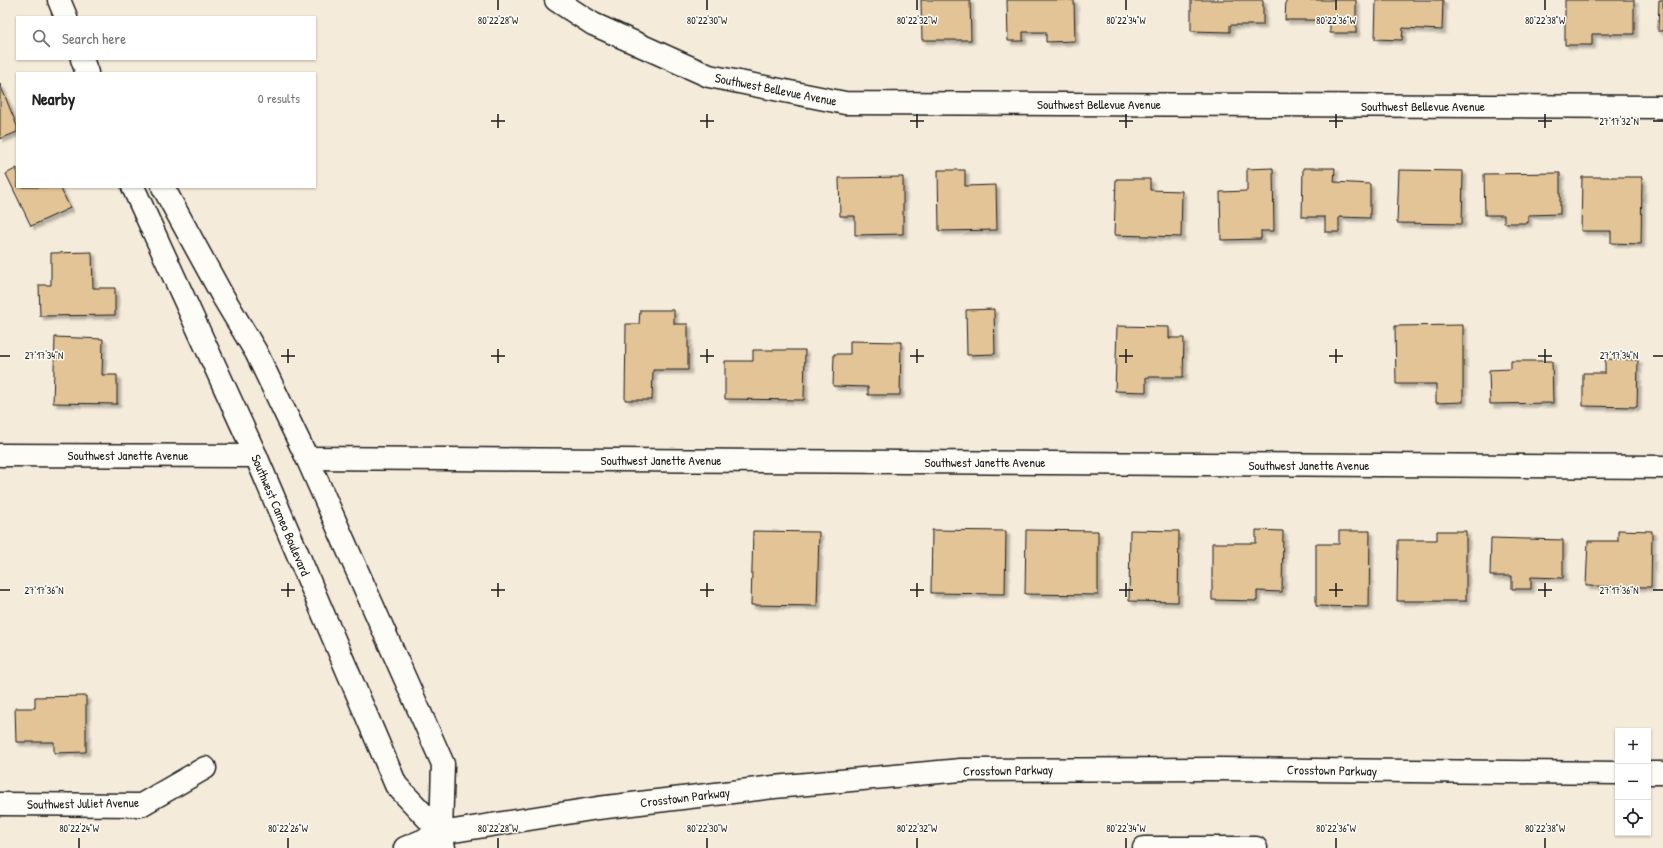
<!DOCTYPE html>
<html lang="en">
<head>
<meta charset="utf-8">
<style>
	:root { --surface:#fff; --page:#f6f6f6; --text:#222; --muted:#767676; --line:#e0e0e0 }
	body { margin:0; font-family:"Patrick Hand",sans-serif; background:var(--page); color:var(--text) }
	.controls { position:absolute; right:12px; bottom:12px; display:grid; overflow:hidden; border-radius:0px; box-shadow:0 1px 3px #0004 }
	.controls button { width:36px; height:36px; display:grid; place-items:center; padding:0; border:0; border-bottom:1px solid var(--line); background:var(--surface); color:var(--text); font:20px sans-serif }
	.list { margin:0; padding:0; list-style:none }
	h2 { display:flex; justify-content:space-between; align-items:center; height:52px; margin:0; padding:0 16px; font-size:17px }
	h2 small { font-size:13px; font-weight:400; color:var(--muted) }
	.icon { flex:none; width:22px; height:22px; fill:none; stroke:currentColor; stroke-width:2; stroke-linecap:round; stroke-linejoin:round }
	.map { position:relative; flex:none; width:1663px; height:848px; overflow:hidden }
	.search { position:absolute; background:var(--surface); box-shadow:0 1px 3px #0004; left:16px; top:16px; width:300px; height:44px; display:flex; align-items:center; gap:10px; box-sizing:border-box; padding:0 14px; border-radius:0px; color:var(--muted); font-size:15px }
	.panel { position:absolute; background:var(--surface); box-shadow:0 1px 3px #0004; left:16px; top:72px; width:300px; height:116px; border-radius:0px }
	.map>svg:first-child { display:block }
	.building { fill:#e3c496; stroke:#1c1c1c; filter:url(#shadow) }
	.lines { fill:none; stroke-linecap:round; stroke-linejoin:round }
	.street-casing { stroke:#1c1c1c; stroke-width:25 }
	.secondary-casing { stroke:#1c1c1c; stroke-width:25 }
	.street { stroke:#fdfcf7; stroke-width:22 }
	.secondary { stroke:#fdfcf7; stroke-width:22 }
	.ticks { fill:none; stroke:#1c1c1c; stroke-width:1.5 }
	.labels { text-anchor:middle; stroke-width:3; stroke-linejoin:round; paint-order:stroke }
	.street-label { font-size:13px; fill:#1c1c1c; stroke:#fdfcf7 }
	.ticks-label { font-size:10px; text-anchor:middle; fill:#1c1c1c; stroke:#fdfcf7; stroke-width:3; stroke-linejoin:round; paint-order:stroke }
</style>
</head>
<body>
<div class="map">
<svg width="1663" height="848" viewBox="0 0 1663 848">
	<defs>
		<filter id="shadow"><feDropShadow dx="3.5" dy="3.5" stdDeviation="1" flood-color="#0004"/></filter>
	</defs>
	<rect width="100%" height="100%" fill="#f5ebda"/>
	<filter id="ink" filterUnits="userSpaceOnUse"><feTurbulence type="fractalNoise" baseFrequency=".025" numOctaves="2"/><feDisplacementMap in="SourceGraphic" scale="8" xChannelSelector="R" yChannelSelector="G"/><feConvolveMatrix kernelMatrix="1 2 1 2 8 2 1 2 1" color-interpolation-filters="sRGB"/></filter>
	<g filter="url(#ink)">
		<path class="building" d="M921,0H970L971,40H922Z
			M1007,0H1074L1075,41L1046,42V32H1023V41H1008Z
			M1191,0H1263V25H1230V32L1191,31Z
			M1286,0H1356V33H1330V20H1285Z
			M1376,0H1443L1442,30L1403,28L1402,40L1375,39Z
			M1565,0H1634V34H1592V45H1565Z
			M1659,0H1663V31H1658Z
			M0,84L17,126V132L0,139Z
			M17,168V187H60L70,208L31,226L6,174Z
			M1273,168L1274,231H1261V239L1221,240L1220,192L1247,191V169Z
			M1303,168H1335L1334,182L1370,184V218L1339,217V232H1325V217H1302Z
			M938,170H965V186L996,185L997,230L939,231Z
			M1399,170L1463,171L1462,224L1397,223Z
			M1560,173V214L1528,215V223H1504V215H1485L1484,174Z
			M903,177V234L855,235V216H840L839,178Z
			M1582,177H1642L1641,244L1611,243V231H1581Z
			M1116,179H1150V190L1182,191L1181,237L1114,235Z
			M92,252L93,288H115V315L40,316L39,285H51V253Z
			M994,309L995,354L967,355L966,310Z
			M640,310H674V324H688V370H653L652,400H625L626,324H639Z
			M1463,325V402L1436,403V384H1396L1395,326Z
			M1117,326L1169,327V338H1184L1183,377H1146V392L1115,391Z
			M55,337L103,339L102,375H117V404L53,403Z
			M850,341L901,342L900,395H868V387L833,386L834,354H850Z
			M753,350H805L804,400L725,399V361H753Z
			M1605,359L1638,360L1637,407L1583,406V373H1605Z
			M1511,361H1552L1553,403L1490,404L1489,370L1511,369Z
			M932,530L1006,531L1005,594L931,593Z
			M1026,530L1098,531V595L1025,594Z
			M1130,530L1179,531L1178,602L1129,601Z
			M1256,530L1283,531L1282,592L1257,591V601L1212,600V543H1256Z
			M1618,530L1652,531L1651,587L1586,586L1588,541H1618Z
			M753,531L819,532L817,606L751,605Z
			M1339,531H1370L1369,607L1316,606V544H1339Z
			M1437,531H1466V601H1397L1398,540H1437Z
			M1491,538L1563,540V578L1531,577V589H1512V576H1490Z
			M86,696V752L54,753V742H16L15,708H35V697Z"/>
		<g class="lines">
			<defs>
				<path id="street" d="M556,0L593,24L709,76L845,103L1663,107
					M0,455L256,456
					M307,458L1663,467
					M0,804L141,805L205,768"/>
				<path id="secondary" d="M59,0L66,17
					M82,59L87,73
					M133,187L256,456L396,785L441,833
					M163,187L222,295L256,352L307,458L443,764L441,833L444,848
					M1648,773H1663
					M405,848L441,833L598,808L774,787L961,770L1216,769L1618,773
					M1144,848H1256"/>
			</defs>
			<use href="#street" class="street-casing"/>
			<use href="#secondary" class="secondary-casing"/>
			<use href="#street" class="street"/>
			<use href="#secondary" class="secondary"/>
		</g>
	</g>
	<path class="ticks" d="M498,0V10M707,0V10M917,0V10M1126,0V10M1336,0V10M1545,0V10M498,114V128M707,114V128M917,114V128M1126,114V128M1336,114V128M1545,114V128M491,121H505M700,121H714M910,121H924M1119,121H1133M1329,121H1343M1538,121H1552M1653,121H1663M288,349V363M498,349V363M707,349V363M917,349V363M1126,349V363M1336,349V363M1545,349V363M0,356H10M281,356H295M491,356H505M700,356H714M910,356H924M1119,356H1133M1329,356H1343M1538,356H1552M1653,356H1663M288,583V597M498,583V597M707,583V597M917,583V597M1126,583V597M1336,583V597M1545,583V597M0,590H10M281,590H295M491,590H505M700,590H714M910,590H924M1119,590H1133M1329,590H1343M1538,590H1552M1653,590H1663M79,838V848M288,838V848M498,838V848M707,838V848M917,838V848M1126,838V848M1336,838V848M1545,838V848"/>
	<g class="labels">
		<g class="street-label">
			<text transform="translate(776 89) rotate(11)" y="5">Southwest Bellevue Avenue</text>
			<text x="1099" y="109">Southwest Bellevue Avenue</text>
			<text x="1423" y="111">Southwest Bellevue Avenue</text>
			<text x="128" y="460">Southwest Janette Avenue</text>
			<text x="661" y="465">Southwest Janette Avenue</text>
			<text x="985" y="467">Southwest Janette Avenue</text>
			<text x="1309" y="470">Southwest Janette Avenue</text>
			<text transform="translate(281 515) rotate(67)" y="5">Southwest Cameo Boulevard</text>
			<text transform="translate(1008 770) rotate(-1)" y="5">Crosstown Parkway</text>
			<text transform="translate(1332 770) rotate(1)" y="5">Crosstown Parkway</text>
			<text transform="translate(685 797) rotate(-7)" y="5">Crosstown Parkway</text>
			<text transform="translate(83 803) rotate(-1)" y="5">Southwest Juliet Avenue</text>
		</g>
	</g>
	<g class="ticks-label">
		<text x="498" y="24">80°22'28"W</text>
		<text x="707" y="24">80°22'30"W</text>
		<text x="917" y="24">80°22'32"W</text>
		<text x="1126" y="24">80°22'34"W</text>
		<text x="1336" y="24">80°22'36"W</text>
		<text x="1545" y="24">80°22'38"W</text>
		<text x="1619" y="125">27°17'32"N</text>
		<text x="1619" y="359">27°17'34"N</text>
		<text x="44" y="359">27°17'34"N</text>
		<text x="1619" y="594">27°17'36"N</text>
		<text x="44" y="594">27°17'36"N</text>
		<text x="79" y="832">80°22'24"W</text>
		<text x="288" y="832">80°22'26"W</text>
		<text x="498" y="832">80°22'28"W</text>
		<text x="707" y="832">80°22'30"W</text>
		<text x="917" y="832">80°22'32"W</text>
		<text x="1126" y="832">80°22'34"W</text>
		<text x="1336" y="832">80°22'36"W</text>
		<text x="1545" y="832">80°22'38"W</text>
	</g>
</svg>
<div class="controls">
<button>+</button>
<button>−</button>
<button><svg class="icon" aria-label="locate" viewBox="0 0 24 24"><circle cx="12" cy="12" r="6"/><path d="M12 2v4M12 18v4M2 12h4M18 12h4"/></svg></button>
</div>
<div class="search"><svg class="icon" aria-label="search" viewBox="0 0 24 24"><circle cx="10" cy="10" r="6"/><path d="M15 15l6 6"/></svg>Search here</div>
<section class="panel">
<h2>Nearby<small>0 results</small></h2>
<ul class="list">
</ul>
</section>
</div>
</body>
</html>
